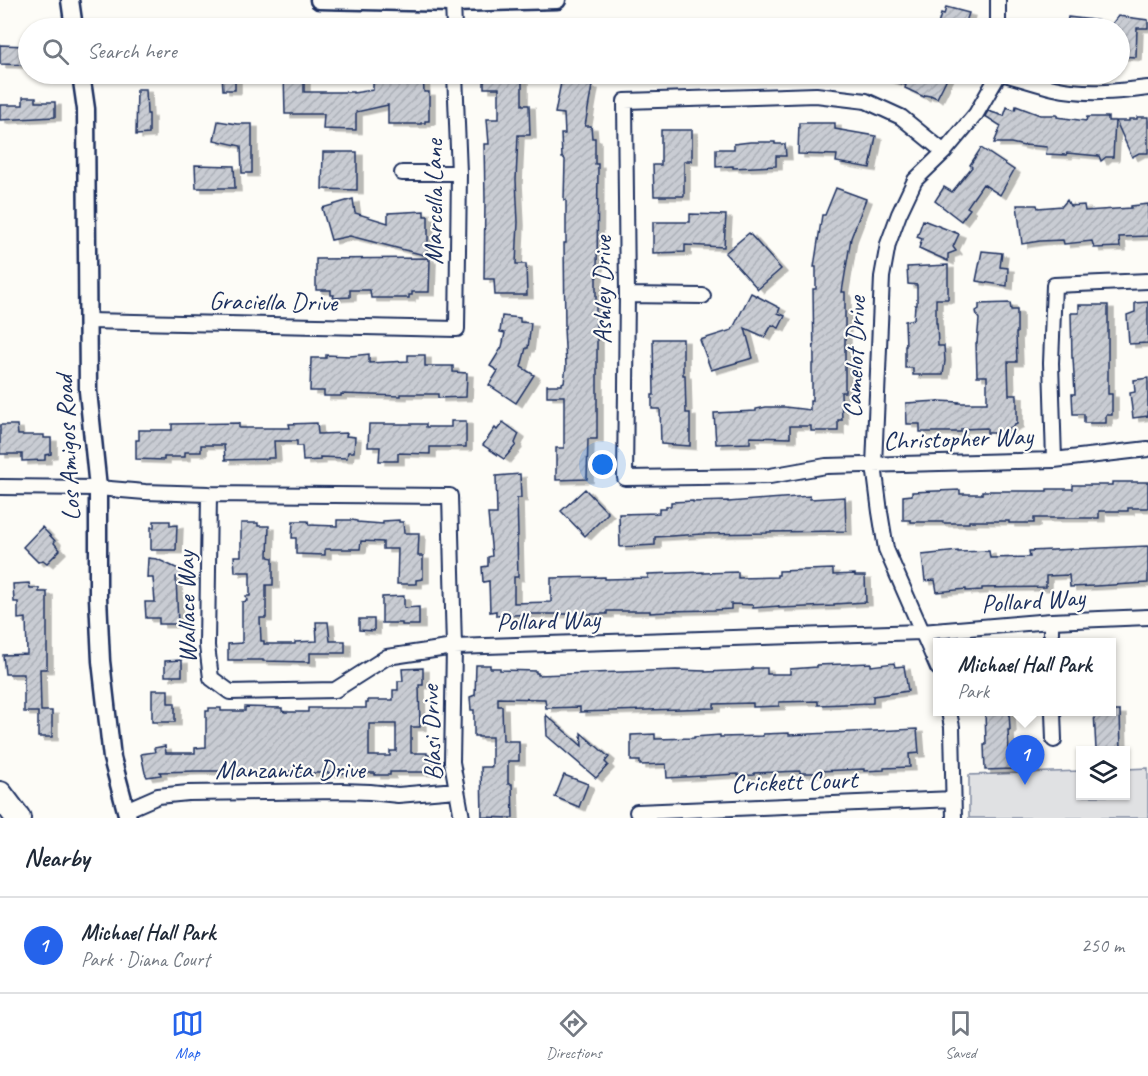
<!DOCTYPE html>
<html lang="en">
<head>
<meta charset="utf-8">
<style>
	:root { --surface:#fff; --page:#f2f2f3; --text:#1f2937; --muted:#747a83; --line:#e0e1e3; --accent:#2563eb }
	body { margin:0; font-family:Caveat,sans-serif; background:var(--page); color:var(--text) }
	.controls { position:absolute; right:18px; bottom:18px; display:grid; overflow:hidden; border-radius:0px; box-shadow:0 2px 4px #0004 }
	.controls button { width:54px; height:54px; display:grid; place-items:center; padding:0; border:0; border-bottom:2px solid var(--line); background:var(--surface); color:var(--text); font:30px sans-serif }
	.you { position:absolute; left:603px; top:465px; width:21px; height:21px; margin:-15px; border:4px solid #fff; border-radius:50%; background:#1a73e8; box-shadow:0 0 0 9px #1a73e833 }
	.badge { display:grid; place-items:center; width:39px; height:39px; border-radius:50%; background:var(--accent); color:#fff; font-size:20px; font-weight:700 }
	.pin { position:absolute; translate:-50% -50px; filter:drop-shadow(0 2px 3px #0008) }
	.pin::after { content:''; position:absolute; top:32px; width:21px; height:18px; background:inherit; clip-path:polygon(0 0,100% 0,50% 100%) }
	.popup { position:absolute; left:933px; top:638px; width:183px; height:78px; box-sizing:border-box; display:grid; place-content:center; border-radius:0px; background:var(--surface); filter:drop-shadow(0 2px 4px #0005); font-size:20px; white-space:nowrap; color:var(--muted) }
	.popup b { font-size:22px; color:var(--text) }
	.popup::after { content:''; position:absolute; left:50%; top:100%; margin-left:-12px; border:12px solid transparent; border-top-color:var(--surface) }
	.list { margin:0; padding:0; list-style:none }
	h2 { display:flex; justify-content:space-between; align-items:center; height:78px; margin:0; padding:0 24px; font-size:26px }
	h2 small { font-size:20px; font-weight:400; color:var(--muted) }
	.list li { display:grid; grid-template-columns:39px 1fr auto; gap:18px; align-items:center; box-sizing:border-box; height:96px; padding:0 24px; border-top:2px solid var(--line) }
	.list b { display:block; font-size:22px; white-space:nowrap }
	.list p { margin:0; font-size:20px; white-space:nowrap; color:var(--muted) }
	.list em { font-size:20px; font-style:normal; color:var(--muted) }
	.icon { flex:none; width:33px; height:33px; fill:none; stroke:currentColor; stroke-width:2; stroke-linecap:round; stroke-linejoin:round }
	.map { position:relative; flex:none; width:1148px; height:818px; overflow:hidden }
	.search { position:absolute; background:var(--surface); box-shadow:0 2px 4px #0004; left:18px; right:18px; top:18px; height:66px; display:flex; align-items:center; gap:15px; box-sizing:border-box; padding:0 21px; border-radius:33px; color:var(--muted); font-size:22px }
	.sheet { height:174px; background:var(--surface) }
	nav { display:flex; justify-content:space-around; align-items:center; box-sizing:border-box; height:84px; border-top:2px solid var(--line); background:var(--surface); font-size:16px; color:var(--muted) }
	nav a { display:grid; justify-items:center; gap:3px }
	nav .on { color:var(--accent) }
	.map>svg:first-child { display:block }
	.green { fill:#e0e1e3; stroke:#7e88a0; stroke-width:1.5 }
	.building { fill:url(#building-hatch); stroke:#1b2f5e; stroke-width:1.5; fill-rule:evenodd; filter:url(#shadow) }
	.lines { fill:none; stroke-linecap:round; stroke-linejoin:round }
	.minor-casing { stroke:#1b2f5e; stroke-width:18 }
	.tertiary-casing { stroke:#1b2f5e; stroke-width:21 }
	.motorway-casing { stroke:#1b2f5e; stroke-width:28 }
	.minor { stroke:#fdfcf7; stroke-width:14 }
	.tertiary { stroke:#fdfcf7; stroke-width:16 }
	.motorway { stroke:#fdfcf7; stroke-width:24 }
	.labels { text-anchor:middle; stroke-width:4.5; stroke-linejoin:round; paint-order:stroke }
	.street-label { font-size:26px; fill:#1b2f5e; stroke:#fdfcf7 }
</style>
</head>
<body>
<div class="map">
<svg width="1148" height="818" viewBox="0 0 1148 818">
	<defs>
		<pattern id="building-hatch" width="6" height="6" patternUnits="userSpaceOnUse" patternTransform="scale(1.5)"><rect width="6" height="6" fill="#c9ccd3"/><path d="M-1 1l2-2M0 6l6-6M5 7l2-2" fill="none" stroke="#acb0b8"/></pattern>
		<filter id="shadow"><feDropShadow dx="6" dy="3.5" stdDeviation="0" flood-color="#0004"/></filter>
	</defs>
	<rect width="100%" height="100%" fill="#fdfcf7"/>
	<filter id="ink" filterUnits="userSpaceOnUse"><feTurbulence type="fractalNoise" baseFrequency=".0167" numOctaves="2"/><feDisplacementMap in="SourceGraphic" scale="12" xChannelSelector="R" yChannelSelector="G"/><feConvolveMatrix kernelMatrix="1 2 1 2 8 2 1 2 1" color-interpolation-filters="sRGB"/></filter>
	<g filter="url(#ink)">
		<path class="green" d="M1148,768V818H969V775L1080,771V796H1126V769Z"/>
		<path class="building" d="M946,7L969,13L964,28H937L941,14L944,15Z
			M1118,16L1148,20V28H1137L1136,57L1119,56V28H1109Z
			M1068,17L1101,21L1100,28H1066Z
			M0,45L28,46V65L0,64Z
			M222,74H235V90H223Z
			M284,74H304V92H353V93L373,90V74H423L424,92H429V121H425V123H421V124H388V105L356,112V130L323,129L324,114H285Z
			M484,74H522V105H529L530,135H518L516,180L518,222L516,264H526L527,295H495L494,279H484L485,199L484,144H489L487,119H499V88H484Z
			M878,74H949L937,98L930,95V96L925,95L924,97L905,88L906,85L878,76Z
			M561,82L592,86L585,126H591L592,138H595V164H598L597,277H596V327H597V439H588L587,479L556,480V448H564V396H547V385H562V383L564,382L566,366L564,328H565L564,243H566V200H564L565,160L564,158H562L561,134H565L564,114L555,113Z
			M137,89H146L147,114H149V134L136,135Z
			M23,97H36V102H55V117L0,120V105H23Z
			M1016,106L1040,115H1057V117L1086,121L1087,117H1108V121H1115L1113,157H1106L1101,161L1099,156L1067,153L1066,155L1046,154L1047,147L1025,145L1024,146L1011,143H994L1001,126L985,116L988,111L1004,116L1007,107L1015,110Z
			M1137,117H1148V153H1139L1132,157L1116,121H1129V119H1137Z
			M218,121L237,124H252V173H242L241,146L214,140Z
			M799,123H835V129L876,136L870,168L836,162L837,155L798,154Z
			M661,130H692V161H684V196H654L653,165H661Z
			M750,142H775V144H785L786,156H776V166L733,168V166L716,167V149H734V144Z
			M981,148L1014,170L1000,195L983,184L967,207L970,209L961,221L935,201L944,187L952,192L972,167L970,165Z
			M323,152H357V190L322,189Z
			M195,165L234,166L235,188H196Z
			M836,188L866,199L851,238L842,292H845V392H841L842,420H838V431H811V426H790V438L750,437V443L716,444L714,413L756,411V409L766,407H785L810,410V401H812V364H814L813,289H816V267H814L822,215H825Z
			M353,199L355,213L388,223V213L424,211V216H428V256L350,236L331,240L322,208Z
			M1067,200L1070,206L1084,205L1085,211L1131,208V206L1148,204V236L1119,237L1120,247L1094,248L1092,241L1064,244L1063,240L1040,241L1022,244L1017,205H1037L1038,208L1062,206Z
			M690,214L726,215L724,247L685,245V252L653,253V222H690Z
			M923,220L959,234L953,247L956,251L948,254V261L919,248L922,239L917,237Z
			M749,233L781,269L758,289L725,253Z
			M982,251L1002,253L1000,267L1008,268L1007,286L976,281Z
			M428,258V260H430L429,292H412V295H409V298H371L370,290H350V297L333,298L334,295H331V290H316V259Z
			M948,265V299H936V323H937L938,346H944L945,361L943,375H913V368H905V346H906L905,321L914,319L915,305H917V285L908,284L907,267Z
			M751,293L780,308L778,313L785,316L779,328L772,325L765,337L745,328L753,358L711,370L700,340L732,330Z
			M1148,302V343L1129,344L1127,315L1135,312V303Z
			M1010,303L1011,310H1017V333H1016L1017,362H1008L1009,395H1017V424L1009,428V433H987V428L961,429V432H920V424H907L906,403L938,401L959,402L958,403H987V376H977L976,343H977L979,319L977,316L976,311L979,309V304Z
			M1079,305H1108V394H1112V415H1106V423H1084V414H1073L1072,394H1075L1073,358H1072L1071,313H1079Z
			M502,316L520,318V322L531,323L528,348H526L521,367L534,375L516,403L489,385L498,371L490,366L502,347L505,333L500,332Z
			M653,339H683V375H685L686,413H690V446L661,444L660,409H652V395H654Z
			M369,354V363L408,361V355H425V366H453V372L467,373L466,397L438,398V394H401V396L341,394V396H324V391H310L311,358H326V355L350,356Z
			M1148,378V416L1133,418L1130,393L1135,392L1134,380Z
			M451,421H466V447H430V454L398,453V461H379L380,447H368L369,424H426V427H451Z
			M503,422L519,434L515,443L516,445L504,459L483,445L495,428L497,430Z
			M239,423V428H290L289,424L317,423L318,434L347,433L346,436L355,437L354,452H348L347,458L320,457V460L303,461L302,446H297V441H274L275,458H268V459L225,460L224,445H201V452H185V457H164V460L136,459V440H139V430H172V424Z
			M0,425H17L18,435H44V438H51V454L45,455V460L22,461V454H0Z
			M520,474L521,498H517L518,536H517L518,577H514V603L551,602V578L605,577V579L648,578V574L703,572V573L738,572V578L777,577V575H779V571L833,569V575L855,574V576H865L866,602L834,604V606L779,608V606L753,608V605L731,604V609L714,610L666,611V612L650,613V611H607V614H532L496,616V611L490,612L489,581L483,582L482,567L488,566V557L492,556L488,514H497L496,476Z
			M1112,482H1148V508H1128V511H1099V518H1034V523H1009V521H969V523H943V522H911V520H903V496L912,495V492L960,490V494H982V491H1047V489H1073V485H1112Z
			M585,489L608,513L585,536L561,511Z
			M810,496V499L845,497L846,531L767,532V533L703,534L655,537V545L620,547L619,514L659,513V509H666V506H671V502L693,501V502L728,501V502Z
			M337,520H352L357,521V522L383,524V521L399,520V522H403L404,533H419L418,556H423V579L416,580V584H397L398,549H383V542L361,541L360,549H325V555L296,554V538H292L293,521H308L309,525L337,526Z
			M154,521H170V526L177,525L176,550H151V527H154Z
			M241,523H258V526H269L268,557L273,558V585H266V618H260L261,641H264V644H295V642L317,641L316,622H328L330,641H345V653H310V662L263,661V660H228V644L242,643V602L247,601L246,596H250V572H235L234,556H241Z
			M42,527L55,541L54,543L60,550L47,563L43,560L38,562L23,547Z
			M1148,546V583L1095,586L1070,587L1069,575L1046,576V587L982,588V590L966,591V589L937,592L935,580L925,581L922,555L958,551V552L989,551L990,558L1030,557L1029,551Z
			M148,558L157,559L193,576L176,577L178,624H159V618H146L145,602H155L153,578H147Z
			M29,583L30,588H39V592H47V669H40L41,711H52V737H38V712H24V674H5L3,655L27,654L26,618L18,619V602H14L13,584Z
			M404,596V608L419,607V625H402V623H382V597Z
			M359,619H374V631L359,630Z
			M182,660V676H165V661Z
			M871,663V666L894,663L895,667L904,666L908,691L873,696V703L818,705V701L779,702V706L753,707V703L714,704V708L580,712V707L546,708L545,699L498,698V706H502L503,741H519V761H508V784H512L513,818L482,817L481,767H491V766H492V737H478V736H474V710H471L470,697L475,695L476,665H490V668H500V670L536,671V673H538V675L676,670L705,671V672L752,670V668H767V674H790V669L817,667V665Z
			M423,668V685H419L420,727H411V753H427V755H431V772H390V775H375V773H292V771H196L160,772L161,775L147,777L145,773L141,754L155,752L154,748L165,746L166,753H195V748L206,747V711H209V708H221V711H245V707L282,708V711L285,712H308V708H366V703H368V700H393V690H398V681H403L402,669ZM369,724H396V751H390V756H369Z
			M152,690H168V703H175V722H152Z
			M985,711H1009L1010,730H1008L1009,753L1013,752V769L985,770L984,745H986Z
			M1094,711H1120L1121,750H1096Z
			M546,715L582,746L581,733L609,757L605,762L608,765L596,778L547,736Z
			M917,729L919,753L909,754L910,767L884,768V770L864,771V769L819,771V773H800V771L754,773V775L738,776V774L667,778L666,764L640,765V761H631V735L655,734V739L694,738V737L720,735V737L763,736V734L789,733V735Z
			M564,775L588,784L579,807L555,797Z"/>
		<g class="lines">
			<defs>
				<path id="minor" d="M998,0V28
					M453,3L454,28
					M1004,74C1020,78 1037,84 1054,88C1084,95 1117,92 1148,88
					M944,152L901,117L866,101L816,95L625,101L627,295L625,478L770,476L826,466L1054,460L1148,449
					M402,173H459
					M627,295L703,296
					M88,321L457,329L459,173L455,74
					M1054,460L1051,363L1054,285L1148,281
					M0,487L98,488L145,492L209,494L450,496L454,647L452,762L462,818
					M209,494L207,646L211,678L230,692L335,690L387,657L454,647L922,632L1051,621L1148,617
					M1051,621V642
					M938,668L886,549L880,512L874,465L882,277L888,244L899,214L915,180L944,152L976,114L999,74
					M949,712L952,727L954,818
					M1053,712L1054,740
					M126,810L158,796L188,793L342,791L370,792L398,795L456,790
					M637,812L954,799"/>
				<path id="tertiary" d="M70,0L74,28
					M319,0L453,3L557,0
					M81,74L86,109L88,391L98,488V597L101,661L112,758L128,818"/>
				<path id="motorway" d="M0,794L18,818"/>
			</defs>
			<use href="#minor" class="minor-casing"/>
			<use href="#tertiary" class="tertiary-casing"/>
			<use href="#motorway" class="motorway-casing"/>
			<use href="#minor" class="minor"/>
			<use href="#tertiary" class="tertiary"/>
			<use href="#motorway" class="motorway"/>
		</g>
	</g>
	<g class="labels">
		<g class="street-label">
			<text transform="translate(433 202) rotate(-90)" y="9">Marcella Lane</text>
			<text transform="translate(602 290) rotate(-90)" y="9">Ashley Drive</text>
			<text transform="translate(273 301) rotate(1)" y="9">Graciella Drive</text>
			<text transform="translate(854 357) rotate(-88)" y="9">Camelot Drive</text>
			<text transform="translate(958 438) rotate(-2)" y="9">Christopher Way</text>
			<text transform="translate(67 448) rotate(-93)" y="9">Los Amigos Road</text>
			<text transform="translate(1033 600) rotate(-4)" y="9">Pollard Way</text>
			<text transform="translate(186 607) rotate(-91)" y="9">Wallace Way</text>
			<text transform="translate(548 620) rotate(-2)" y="9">Pollard Way</text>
			<text transform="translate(431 733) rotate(-92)" y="9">Blasi Drive</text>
			<text x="290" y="778">Manzanita Drive</text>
			<text transform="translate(794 781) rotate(-2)" y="9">Crickett Court</text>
		</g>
	</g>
</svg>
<div class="controls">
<button><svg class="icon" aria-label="layers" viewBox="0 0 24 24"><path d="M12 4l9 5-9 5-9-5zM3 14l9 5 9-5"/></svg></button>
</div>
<div class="you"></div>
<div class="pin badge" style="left:1025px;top:785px">1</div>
<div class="popup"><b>Michael Hall Park</b>Park</div>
<div class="search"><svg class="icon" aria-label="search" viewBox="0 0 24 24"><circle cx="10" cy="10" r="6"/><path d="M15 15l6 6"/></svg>Search here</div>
</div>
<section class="sheet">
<h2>Nearby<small></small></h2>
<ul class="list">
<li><span class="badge">1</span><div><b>Michael Hall Park</b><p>Park · Diana Court</p></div><em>250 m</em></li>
</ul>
</section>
<nav>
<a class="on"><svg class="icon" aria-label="map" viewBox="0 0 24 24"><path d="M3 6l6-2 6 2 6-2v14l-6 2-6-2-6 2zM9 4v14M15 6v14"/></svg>Map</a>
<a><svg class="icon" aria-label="directions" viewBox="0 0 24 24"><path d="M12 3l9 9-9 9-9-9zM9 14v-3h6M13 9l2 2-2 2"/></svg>Directions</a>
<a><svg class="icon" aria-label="saved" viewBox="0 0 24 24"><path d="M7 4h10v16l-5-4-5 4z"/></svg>Saved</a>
</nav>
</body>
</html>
